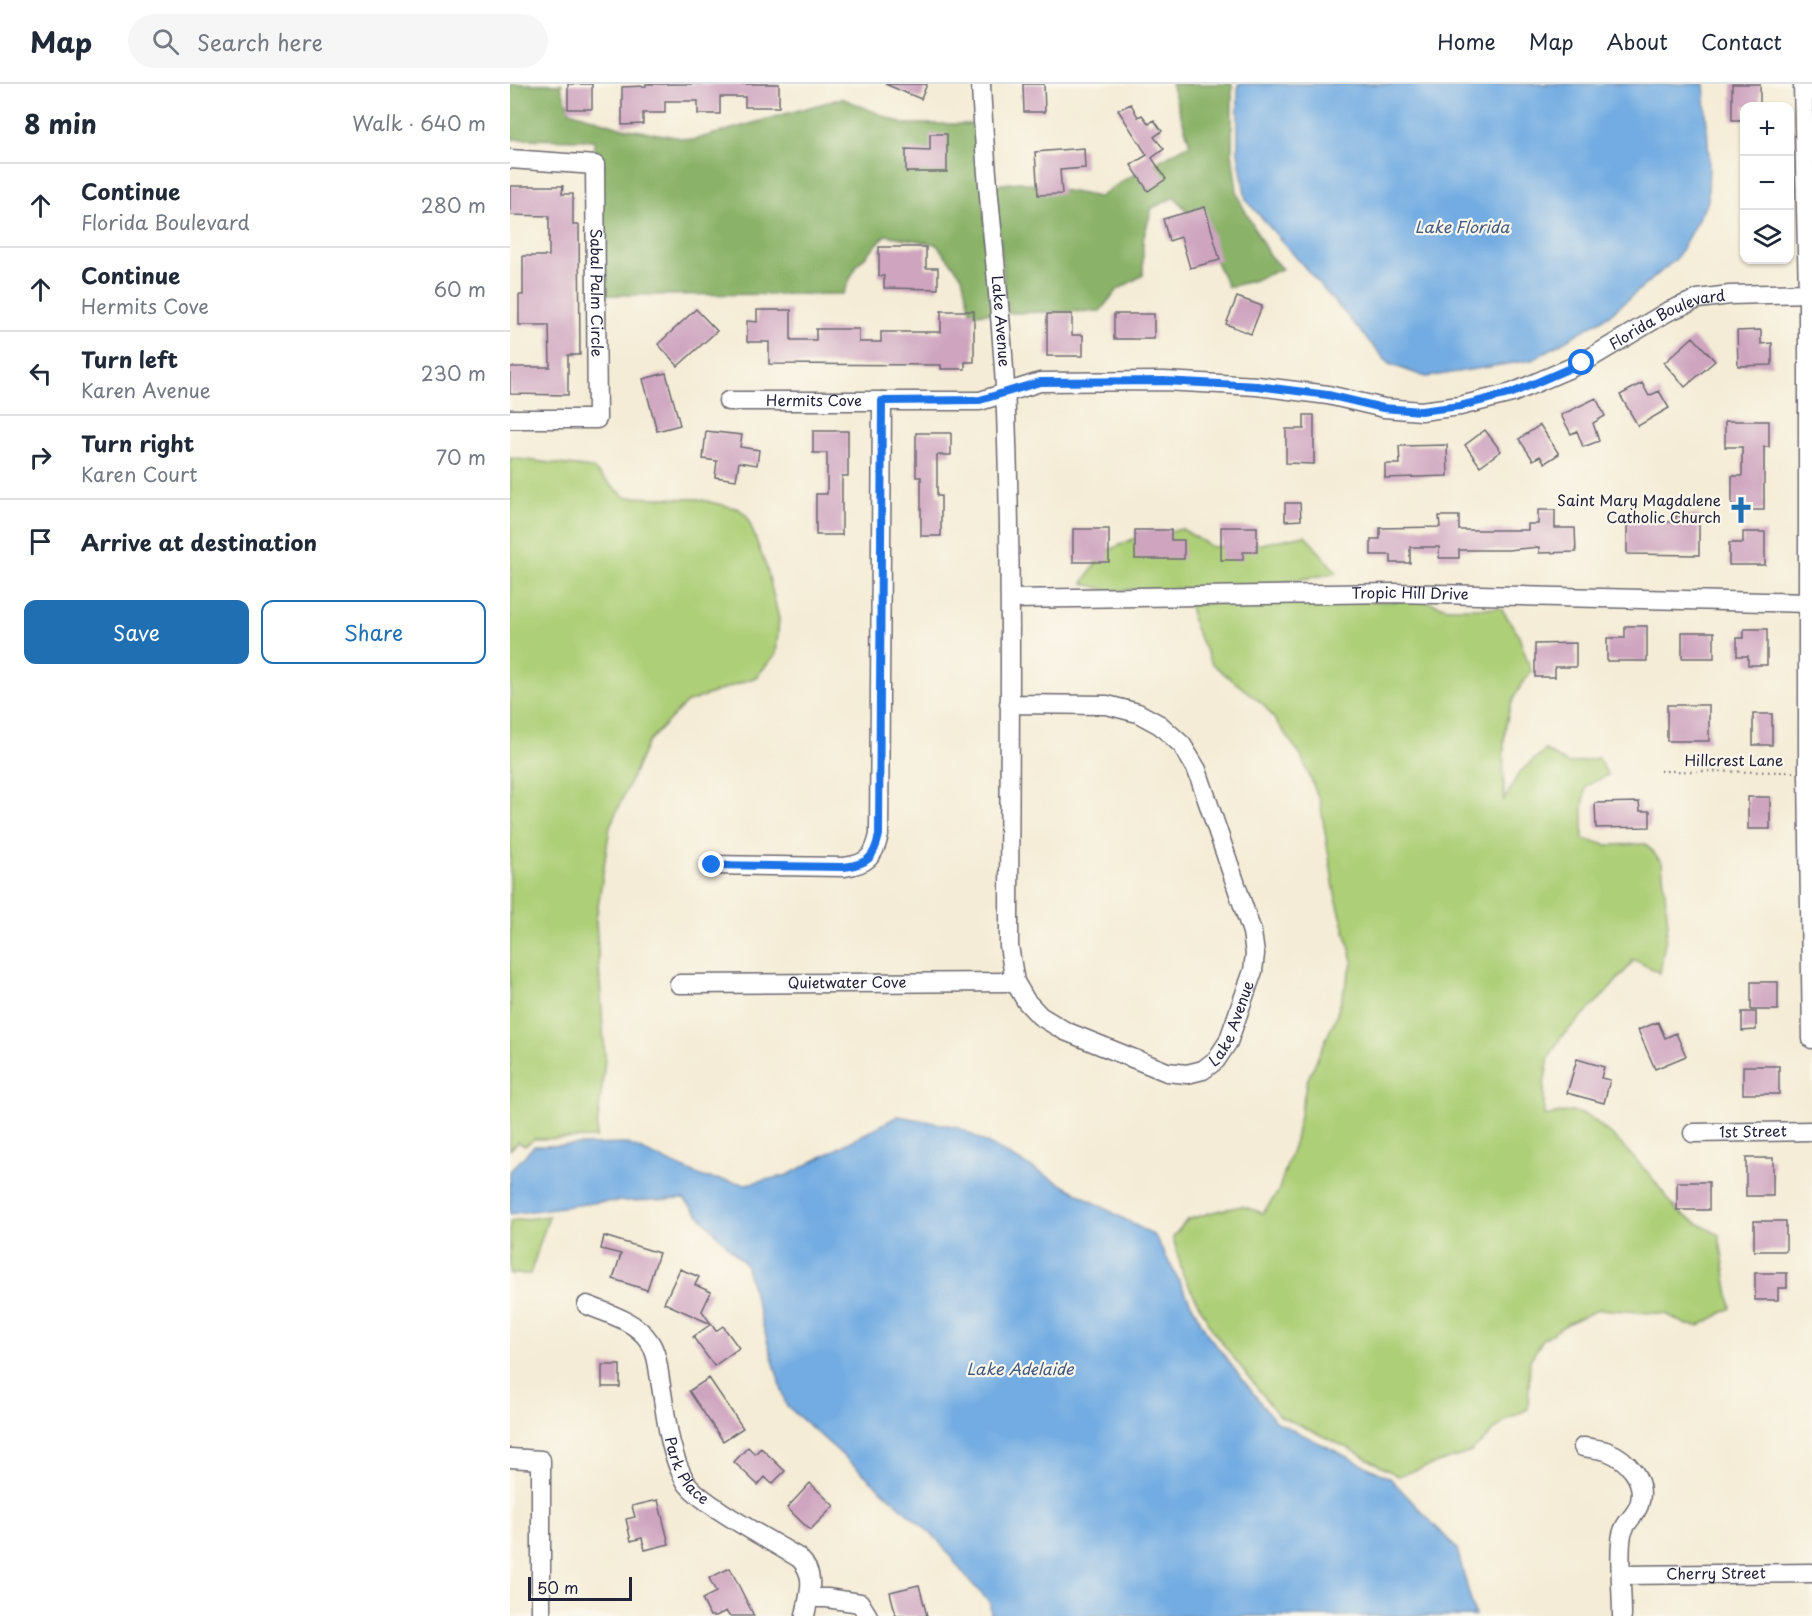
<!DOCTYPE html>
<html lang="en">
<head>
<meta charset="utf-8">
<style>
	:root { --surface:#fff; --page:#f6f6f7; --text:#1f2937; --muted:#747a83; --line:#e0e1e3; --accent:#1f6fb2 }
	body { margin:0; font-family:"Playpen Sans",sans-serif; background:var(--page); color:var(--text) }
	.controls { position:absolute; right:18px; top:18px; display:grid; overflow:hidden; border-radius:12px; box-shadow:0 2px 4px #0004 }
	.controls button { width:54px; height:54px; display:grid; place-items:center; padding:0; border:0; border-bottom:2px solid var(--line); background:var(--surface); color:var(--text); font:30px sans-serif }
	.scale { position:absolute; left:18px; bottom:15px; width:104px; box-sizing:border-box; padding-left:6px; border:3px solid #22223b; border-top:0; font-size:16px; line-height:21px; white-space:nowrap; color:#22223b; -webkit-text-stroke:4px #fbf7ec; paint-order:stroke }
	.stop { position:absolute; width:18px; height:18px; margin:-14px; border:4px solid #1a73e8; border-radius:50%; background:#fff }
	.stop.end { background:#1a73e8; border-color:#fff; box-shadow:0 2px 6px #0008 }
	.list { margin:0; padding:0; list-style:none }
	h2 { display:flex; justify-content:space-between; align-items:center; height:78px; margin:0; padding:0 24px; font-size:26px }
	h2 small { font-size:20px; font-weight:400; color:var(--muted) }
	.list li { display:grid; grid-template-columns:39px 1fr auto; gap:18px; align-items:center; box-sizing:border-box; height:84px; padding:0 24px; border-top:2px solid var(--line) }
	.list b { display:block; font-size:22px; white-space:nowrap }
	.list p { margin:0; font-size:20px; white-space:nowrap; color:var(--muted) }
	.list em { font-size:20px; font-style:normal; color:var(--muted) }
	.actions { display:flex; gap:12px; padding:18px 24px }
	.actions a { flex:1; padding:14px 0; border:2px solid var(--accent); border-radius:12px; text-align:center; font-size:21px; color:var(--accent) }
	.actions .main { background:var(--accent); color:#fff }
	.icon { flex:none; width:33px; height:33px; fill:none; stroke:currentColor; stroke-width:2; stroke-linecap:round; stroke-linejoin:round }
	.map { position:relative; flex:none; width:1302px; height:1532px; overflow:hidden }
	header { display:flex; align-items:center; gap:36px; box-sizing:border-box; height:84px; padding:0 30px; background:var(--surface); border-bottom:2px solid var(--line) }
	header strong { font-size:28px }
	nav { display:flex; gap:33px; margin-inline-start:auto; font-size:21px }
	.search { width:420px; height:54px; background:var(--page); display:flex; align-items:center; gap:15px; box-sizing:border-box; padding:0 21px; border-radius:33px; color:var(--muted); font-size:22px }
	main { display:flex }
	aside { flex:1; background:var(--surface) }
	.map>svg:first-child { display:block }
	.green { fill:#adcf77; stroke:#687859; stroke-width:1.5 }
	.forest { fill:#8ab268; stroke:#566a52; stroke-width:1.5 }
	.water { fill:#72ace2; stroke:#4a678e; stroke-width:1.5 }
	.building { fill:#cea4bf }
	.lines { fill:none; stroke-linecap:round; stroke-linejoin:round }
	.minor-casing { stroke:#6c6971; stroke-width:21 }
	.path { stroke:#6c6971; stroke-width:2; stroke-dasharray:1.5 4.5; stroke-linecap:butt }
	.minor { stroke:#fff; stroke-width:18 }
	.route { stroke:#1a73e8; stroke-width:8 }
	.labels { text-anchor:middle; stroke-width:4.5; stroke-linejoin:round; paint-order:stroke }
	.street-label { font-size:15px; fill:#22223b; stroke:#fbf7ec }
	.poi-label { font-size:15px; fill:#22223b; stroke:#fbf7ec; text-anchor:end }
	.water-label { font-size:16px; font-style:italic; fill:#42597e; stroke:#fbf7ec }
</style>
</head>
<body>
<header>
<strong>Map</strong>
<div class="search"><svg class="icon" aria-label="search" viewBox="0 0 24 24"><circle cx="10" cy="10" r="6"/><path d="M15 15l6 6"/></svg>Search here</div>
<nav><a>Home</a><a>Map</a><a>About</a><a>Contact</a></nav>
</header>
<main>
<aside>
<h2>8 min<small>Walk · 640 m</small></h2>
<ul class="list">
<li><svg class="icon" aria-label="ahead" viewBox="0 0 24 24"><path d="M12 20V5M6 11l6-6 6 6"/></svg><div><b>Continue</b><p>Florida Boulevard</p></div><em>280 m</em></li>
<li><svg class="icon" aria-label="ahead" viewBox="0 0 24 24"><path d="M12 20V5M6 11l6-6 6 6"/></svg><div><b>Continue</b><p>Hermits Cove</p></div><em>60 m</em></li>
<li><svg class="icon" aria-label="left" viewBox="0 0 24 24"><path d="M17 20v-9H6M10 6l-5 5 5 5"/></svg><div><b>Turn left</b><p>Karen Avenue</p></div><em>230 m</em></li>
<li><svg class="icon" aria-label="right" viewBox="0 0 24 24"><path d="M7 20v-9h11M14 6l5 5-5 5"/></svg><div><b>Turn right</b><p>Karen Court</p></div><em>70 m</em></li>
<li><svg class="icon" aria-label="arrive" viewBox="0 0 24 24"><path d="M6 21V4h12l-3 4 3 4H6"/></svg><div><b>Arrive at destination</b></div></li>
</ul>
<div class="actions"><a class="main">Save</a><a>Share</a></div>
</aside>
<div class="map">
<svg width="1302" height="1532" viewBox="0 0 1302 1532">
	<rect width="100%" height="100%" fill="#fbf7ec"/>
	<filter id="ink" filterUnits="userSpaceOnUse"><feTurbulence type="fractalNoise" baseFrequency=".0167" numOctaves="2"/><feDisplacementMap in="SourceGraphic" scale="12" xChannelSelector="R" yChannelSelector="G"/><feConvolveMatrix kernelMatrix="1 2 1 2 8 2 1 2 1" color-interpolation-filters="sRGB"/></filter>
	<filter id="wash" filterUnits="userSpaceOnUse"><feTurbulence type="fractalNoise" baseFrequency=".008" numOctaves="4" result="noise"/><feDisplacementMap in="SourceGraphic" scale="24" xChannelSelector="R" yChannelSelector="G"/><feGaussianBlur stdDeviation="1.35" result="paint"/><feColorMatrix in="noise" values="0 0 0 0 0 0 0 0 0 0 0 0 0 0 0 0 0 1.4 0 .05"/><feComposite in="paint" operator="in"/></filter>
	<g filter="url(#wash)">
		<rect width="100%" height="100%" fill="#f4ecd6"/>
		<path class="green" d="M0,374L82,384L115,413L188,415L229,425L237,432L257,485L269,535L266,570L246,593L176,619L138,658L100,742L86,836L95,975L86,1054L24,1055L15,1062L8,1058L0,1066Z
			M672,445L702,463L751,460L795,451L827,489L775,498L771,503L596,506L573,499L593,469L625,454Z
			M915,517L938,524H991L1008,550L1021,587C1015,596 1008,605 1004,614C990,642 994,686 994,716L1009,689L1035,666L1058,680L1088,674L1098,691L1076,702L1073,723V755L1097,761L1136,760L1152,779L1158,840L1150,889L1123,875L1122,879L1096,909L1050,954L1039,973L1034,1000V1032L1062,1027L1079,1032L1106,1055L1139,1090L1168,1128L1209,1151L1221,1224L1189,1242L1177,1241L1156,1230L1089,1225L1057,1240L1033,1255L1020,1276L1018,1325L996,1336L961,1368L888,1392L842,1366L768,1331L703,1247L673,1191L663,1153L677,1136L703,1128L732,1122L753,1129L768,1108L785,1056L797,997L826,933L843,877L825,810L810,717L790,670L754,621L702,580L684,542L679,520L777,518L789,521L817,518Z
			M39,1132L20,1190H0V1137Z"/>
		<path class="forest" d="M0,0H52L51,3L60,27L113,44L183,56L332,14L393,40H466L483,229L461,230L452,192L426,160L376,151L347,181L333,210L93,211L84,56L0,55Z
			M661,0H722V68L727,107L731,119L759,171L772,185L742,197L718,203L689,142L665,113L642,124L633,156V191L607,206L590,227L497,229L485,101L510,98L589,113L616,95L680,60Z"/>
		<path class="water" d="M728,0H1194L1199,73L1198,117L1166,175L1098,232L1022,276L916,293L879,280L736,116L728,68Z
			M388,1032L448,1043L645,1152L698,1251L765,1337L880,1394L947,1465L965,1532H481L480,1519L456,1493L427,1455L276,1321L235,1180L174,1115L90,1118L0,1130V1087L24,1062L118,1060L193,1093L236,1100L278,1091Z"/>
		<g id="blocks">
			<path class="building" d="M58,0H82V25H58Z
				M136,0H269V23H235V13H210V30H188V17H155V29H133V40L112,41V3L136,2Z
				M375,0H417L411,15Z
				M513,0H534L535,28H514Z
				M1222,0H1250V22H1234V36H1222Z
				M621,20L628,33L632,31L639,40L644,36L652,47L644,53L654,65L642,74L656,95L638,107L621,81L637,71L608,26Z
				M420,50H437V88H396V65L420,66Z
				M574,64L575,84L550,86L552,110L528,111L525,68Z
				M0,102H53L52,110H63V141H69L70,271H58V311L0,310V283H40L39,241H9V211H13V172H39V132L0,131Z
				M695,123L710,176L680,184L671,153L659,157L653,135Z
				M369,163H416V184H428V205L374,204V192H369Z
				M727,213L752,222L741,250L716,240Z
				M186,225L207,247L168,282L148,260Z
				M247,226H281V256H306V245H349V258H371V248H431V227H464V278H455V285H431V281L259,280V258H237V237L247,238Z
				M537,230H562V251H573V272H537Z
				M604,230H644V255H604Z
				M1251,246V260L1262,259V281L1228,282L1227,247Z
				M1183,253L1205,277L1175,303L1154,279Z
				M156,289L170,341L147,347L133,295Z
				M1132,299L1139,312L1149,307L1159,324L1128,342L1110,311Z
				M1086,314L1095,332L1083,339L1089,357L1073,363L1067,347L1061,350L1051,331Z
				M794,331H804V380L776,379V345H794Z
				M1215,337H1259V363H1254V426H1222V392H1232V363H1215Z
				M1030,341L1049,370L1035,379L1030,372L1023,376L1009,355Z
				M975,346L991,367L970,382L955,361Z
				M196,347L232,351L230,363L249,366L247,381L229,378L226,396L205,393L207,377L193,375Z
				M303,347H338V392H332V451H306V410H317V369H303Z
				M406,349H441V371H427V412H431V452H411V393H406Z
				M937,361L938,392L875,394V380H890L889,362Z
				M775,419H790L791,436L775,437Z
				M1028,426H1045V444H1065L1066,468L1029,469V463L998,466H949V474H929V463H900V479H881V471H861V455H870V444L930,443L929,432H949V446H1018V440H1028Z
				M1189,431V471L1117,470V438H1166V432Z
				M711,443H747V468H733V476H711Z
				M563,445H599V478H563Z
				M625,446H661V456H674V475H625Z
				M1233,448H1255V481H1219V459H1233Z
				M1115,542H1137V577H1097V554H1115Z
				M1234,545H1257V581H1238V572H1227V554H1234Z
				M1172,548H1204V574H1172Z
				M1066,559V583H1045V593H1025V560Z
				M1157,621H1199V657H1157Z
				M1243,630H1262V661H1243Z
				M1238,713H1260V745H1238Z
				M1129,718L1130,727H1140V743L1086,744L1085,719Z
				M1241,898H1268V926H1241Z
				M1232,928H1246V946L1232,947Z
				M1148,938L1155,954L1166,949L1176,972L1145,985L1128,946Z
				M1067,975L1094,983L1091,994L1100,996L1094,1019L1057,1009Z
				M1233,982H1269V1010H1233Z
				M1236,1074H1263V1112H1236Z
				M1167,1098H1199V1126H1167Z
				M1244,1137H1276V1167H1244Z
				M94,1152L149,1169L137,1206L103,1195L111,1170L91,1165Z
				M170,1185L189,1193L185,1201L201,1208L192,1227L206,1247L213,1242L229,1264L204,1282L183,1253L201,1240L154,1219Z
				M1245,1189H1277V1204H1268V1216H1245Z
				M92,1281H110V1303H92Z
				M199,1294L233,1344L213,1357L179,1307Z
				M238,1363L245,1370L251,1364L275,1387L262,1400L255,1393L248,1401L224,1378Z
				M300,1399L324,1422L300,1446L277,1424Z
				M148,1416L159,1460L135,1466L132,1454L121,1457L116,1435L125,1433L122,1422Z
				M220,1484L244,1532H219L216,1527L206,1532H200L192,1515L206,1508L199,1494Z
				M409,1501L417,1532H386L380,1508Z"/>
		</g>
	</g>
	<g filter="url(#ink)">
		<use href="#blocks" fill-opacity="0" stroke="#6c6971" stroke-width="1.5"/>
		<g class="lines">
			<defs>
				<g id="minor">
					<path id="s1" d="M471,0C475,101 490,202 495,303C503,490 499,676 499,862L505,898L516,917L530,932L555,947L657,988L677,990L693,986L706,976L718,958L743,887L745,870L742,848L687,686L672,661L650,641L628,629L597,621L499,620"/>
					<path d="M1293,0L1298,209V689L1302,955"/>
					<path id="s2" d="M0,75L85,81L87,335H0"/>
					<path id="s3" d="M218,317H470L530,298L654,297L747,302L818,311L874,324L911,327L950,322L1002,309L1072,279L1157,228L1188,215L1220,211L1298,209"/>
					<path id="s4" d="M501,515L884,509L1298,519"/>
					<path d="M202,781L334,783C357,780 364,773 369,751L372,317"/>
					<path id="s5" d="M169,900L505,898"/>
					<path id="s6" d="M1183,1049L1302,1047"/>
					<path id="s7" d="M77,1221C97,1229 126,1237 139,1257C147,1268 148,1283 150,1296C156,1329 158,1368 176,1398C189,1419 265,1459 289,1474C307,1491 299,1510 295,1532"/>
					<path d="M1073,1363C1081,1364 1089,1365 1096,1367C1118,1375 1137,1397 1129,1421C1124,1435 1112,1438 1111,1458C1109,1482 1112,1508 1112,1532"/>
					<path d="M0,1374L31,1376V1532"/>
					<path id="s8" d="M1112,1491L1302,1489"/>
					<path d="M299,1514H317L350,1519L358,1532"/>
				</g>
			</defs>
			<use href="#minor" class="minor-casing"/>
			<path class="path" d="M1150,687L1283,688"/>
			<use href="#minor" class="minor"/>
		</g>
	</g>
	<g class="lines" filter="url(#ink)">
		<path class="route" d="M202,781L334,783C358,780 364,774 369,751L372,317L470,316L530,298L654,297L747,302L818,311L873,324L911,327L950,322L1002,309L1072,279"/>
	</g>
	<defs>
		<symbol id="church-bare" viewBox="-9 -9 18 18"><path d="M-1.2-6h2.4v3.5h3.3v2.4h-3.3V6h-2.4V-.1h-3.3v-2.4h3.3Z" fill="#1f6fb2" stroke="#fbf7ec" stroke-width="2.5" paint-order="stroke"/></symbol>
	</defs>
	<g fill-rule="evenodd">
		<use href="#church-bare" x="1212" y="407" width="38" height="38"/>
	</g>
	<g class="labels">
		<g class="street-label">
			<text dy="5" stroke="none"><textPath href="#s2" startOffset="213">Sabal Palm Circle</textPath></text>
			<text dy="5" stroke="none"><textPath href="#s1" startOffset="238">Lake Avenue</textPath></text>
			<text dy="5" stroke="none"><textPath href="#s3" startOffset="964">Florida Boulevard</textPath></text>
			<text dy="5" stroke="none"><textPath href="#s3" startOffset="86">Hermits Cove</textPath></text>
			<text dy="5" stroke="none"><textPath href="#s4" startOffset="399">Tropic Hill Drive</textPath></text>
			<text x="1224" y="682">Hillcrest Lane</text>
			<text dy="5" stroke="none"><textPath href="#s5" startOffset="168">Quietwater Cove</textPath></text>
			<text dy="5" stroke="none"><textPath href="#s1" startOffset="1174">Lake Avenue</textPath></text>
			<text dy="5" stroke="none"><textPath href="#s6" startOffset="60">1st Street</textPath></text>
			<text dy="5" stroke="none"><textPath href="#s7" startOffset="210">Park Place</textPath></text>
			<text dy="5" stroke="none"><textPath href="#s8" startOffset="94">Cherry Street</textPath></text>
		</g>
		<g class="poi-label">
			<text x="1211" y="422">Saint Mary Magdalene<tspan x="1211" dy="17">Catholic Church</tspan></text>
		</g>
		<g class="water-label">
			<text x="952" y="149">Lake Florida</text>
			<text x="510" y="1291">Lake Adelaide</text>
		</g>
	</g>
</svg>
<div class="controls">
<button>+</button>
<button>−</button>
<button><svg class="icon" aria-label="layers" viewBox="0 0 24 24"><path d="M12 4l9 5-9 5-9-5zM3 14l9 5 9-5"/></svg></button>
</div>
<div class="scale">50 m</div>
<div class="stop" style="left:1072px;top:279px"></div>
<div class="stop end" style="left:202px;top:781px"></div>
</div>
</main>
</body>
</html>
